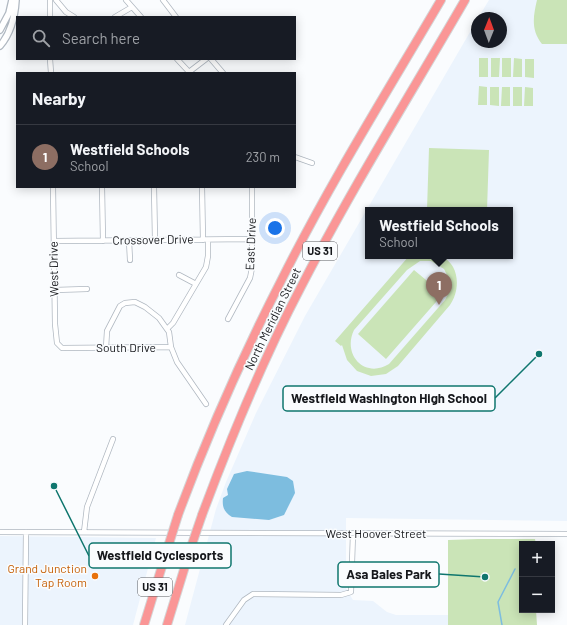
<!DOCTYPE html>
<html lang="en">
<head>
<meta charset="utf-8">
<style>
	:root { --surface:#171b24; --page:#242831; --text:#f1f3f6; --muted:#9ea1a6; --line:#363941; --accent:#7c3aed }
	body { margin:0; font-family:Barlow,sans-serif; background:var(--page); color:var(--text) }
	.controls { position:absolute; right:12px; bottom:12px; display:grid; overflow:hidden; border-radius:0px; box-shadow:0 2px 10px #0003 }
	.controls button { width:36px; height:36px; display:grid; place-items:center; padding:0; border:0; border-bottom:1px solid var(--line); background:var(--surface); color:var(--text); font:20px sans-serif }
	.compass { position:absolute; left:471px; top:12px; width:36px; height:36px; border-radius:50%; background:var(--surface); box-shadow:0 2px 10px #0003; rotate:1deg }
	.you { position:absolute; left:275px; top:228px; width:14px; height:14px; margin:-10px; border:3px solid #fff; border-radius:50%; background:#1a73e8; box-shadow:0 0 0 6px #1a73e833 }
	.badge { display:grid; place-items:center; width:26px; height:26px; border-radius:50%; background:var(--accent); color:#fff; font-size:13px; font-weight:700 }
	.pin { position:absolute; translate:-50% -33px; filter:drop-shadow(0 1px 2px #0008) }
	.pin::after { content:''; position:absolute; top:21px; width:14px; height:12px; background:inherit; clip-path:polygon(0 0,100% 0,50% 100%) }
	.popup { position:absolute; left:365px; top:207px; width:148px; height:52px; box-sizing:border-box; display:grid; place-content:center; border-radius:0px; background:var(--surface); filter:drop-shadow(0 1px 3px #0005); font-size:13px; white-space:nowrap; color:var(--muted) }
	.popup b { font-size:15px; color:var(--text) }
	.popup::after { content:''; position:absolute; left:50%; top:100%; margin-left:-8px; border:8px solid transparent; border-top-color:var(--surface) }
	.list { margin:0; padding:0; list-style:none }
	h2 { display:flex; justify-content:space-between; align-items:center; height:52px; margin:0; padding:0 16px; font-size:17px }
	h2 small { font-size:13px; font-weight:400; color:var(--muted) }
	.list li { display:grid; grid-template-columns:26px 1fr auto; gap:12px; align-items:center; box-sizing:border-box; height:64px; padding:0 16px; border-top:1px solid var(--line) }
	.list b { display:block; font-size:15px; white-space:nowrap }
	.list p { margin:0; font-size:13px; white-space:nowrap; color:var(--muted) }
	.list em { font-size:13px; font-style:normal; color:var(--muted) }
	.icon { flex:none; width:22px; height:22px; fill:none; stroke:currentColor; stroke-width:2; stroke-linecap:round; stroke-linejoin:round }
	.map { position:relative; flex:none; width:567px; height:625px; overflow:hidden }
	.search { position:absolute; background:var(--surface); box-shadow:0 2px 10px #0003; left:16px; top:16px; width:280px; height:44px; display:flex; align-items:center; gap:10px; box-sizing:border-box; padding:0 14px; border-radius:0px; color:var(--muted); font-size:15px }
	.panel { position:absolute; background:var(--surface); box-shadow:0 2px 10px #0003; left:16px; top:72px; width:280px; height:116px; border-radius:0px }
	.map>svg:first-child { display:block }
	.built { fill:#ecf4fd; fill-rule:evenodd }
	.green { fill:#cae4b7; fill-rule:evenodd }
	.water { fill:#7dbddf }
	.lines { fill:none; stroke-linecap:round; stroke-linejoin:round }
	.stream { stroke:#7dbddf; stroke-width:1.5 }
	.minor-casing { stroke:#b0b8c1; stroke-width:6 }
	.tertiary-casing { stroke:#b0b8c1; stroke-width:8 }
	.motorway-casing { stroke:#d5d5d6; stroke-width:10 }
	.minor { stroke:#fff; stroke-width:4.5 }
	.tertiary { stroke:#fff; stroke-width:5.5 }
	.motorway { stroke:#fa9696; stroke-width:8 }
	.motorway-bridge-casing { stroke:#d5d5d6; stroke-width:10; stroke-linecap:butt }
	.motorway-bridge { stroke:#fa9696; stroke-width:8 }
	.food-dot { fill:#e8710a; stroke:#fafcfe; stroke-width:1.5 }
	.labels { text-anchor:middle; stroke-width:3; stroke-linejoin:round; paint-order:stroke }
	.shield { fill:#fafcfe; stroke:#5a5c60; stroke-width:1 }
	.shield-label { font-size:11px; font-weight:bold; fill:#16181c }
	.street-label { font-size:12px; fill:#16181c; stroke:#fafcfe }
	.food-label { font-size:12px; fill:#c56008; stroke:#fafcfe; text-anchor:end }
	.leader { fill:none; stroke:#0f766e; stroke-width:1.5 }
	.callout-dot { fill:#0f766e; stroke:#fafcfe; stroke-width:1.5 }
	.callout { fill:#fafcfe; stroke:#0f766e; stroke-width:1.5 }
	.callout-label { font-size:13px; text-anchor:middle; font-weight:bold; fill:#16181c }
</style>
</head>
<body>
<div class="map">
<svg width="567" height="625" viewBox="0 0 567 625">
	<rect width="100%" height="100%" fill="#fafcfe"/>
	<path class="built" d="M489,0H567V521L346,518V588L353,600L373,601L387,612L396,615H448V625H185L216,509L226,482L256,413L305,316L477,20V42H501V18H478ZM368,210H510V256H368Z
		M0,536L156,538L133,625H0Z"/>
	<path class="green" d="M537,0H567V44H542C531,30 533,17 537,0Z
		M479,58H488V77H479Z
		M491,58H500L499,77H491Z
		M502,58H511V77H502Z
		M514,58L522,59V77H513Z
		M525,59H534V78L525,77Z
		M479,86L487,87V105H478Z
		M490,87H499V106L490,105Z
		M502,87H510V106H501Z
		M513,87H522V106H513Z
		M525,87L533,88V106H524Z
		M429,148L489,150L487,210H427Z
		M409,256C418,256 432,253 440,256C461,264 460,291 450,305L398,366L386,374L371,376L357,371L347,360L342,345L341,346L335,341ZM420,261H431L444,269L449,279L450,290L445,300L389,364C365,379 342,355 354,330L407,270Z
		M414,270L443,294L386,359L358,334Z
		M478,539H535L536,544H522V610H536L537,625H448V540Z"/>
	<path class="water" d="M247,471L287,477L293,481L295,493L284,515L269,520L232,517C224,512 222,507 223,498L228,495L227,489L234,474Z"/>
	<g class="lines">
		<path class="stream" d="M502,625L498,602L515,569"/>
		<defs>
			<path id="minor" d="M50,0V17
				M56,0L66,12L74,17
				M126,0L141,17
				M163,0L176,17
				M115,17L132,7
				M50,59L51,73
				M177,59L190,73
				M211,59L223,73
				M189,72L206,59
				M295,157L312,163
				M53,187L55,324L57,343L62,348L171,347
				M102,187L103,241
				M154,187L155,240
				M202,187L203,240
				M54,241L252,239
				M129,241L130,260
				M179,275L196,284
				M55,290L87,289
				M228,319L250,278L252,268V187
				M167,329L173,323L206,267L208,256V240
				M106,348L107,331L120,306L125,303L135,302L145,307L159,318L169,332L171,347L177,362L206,404
				M0,532L567,534
				M84,532L87,507L113,439
				M25,625L26,532
				M226,625L244,600L253,594L341,595L351,592L353,534"/>
			<path id="tertiary" d="M0,30L9,13L12,0
				M0,46C11,33 15,17 16,0"/>
			<path id="motorway" d="M178,515C208,434 243,355 282,279C330,183 387,92 441,0
				M202,515C231,437 263,359 302,285C352,188 410,95 465,0
				M144,625L167,550
				M167,625L190,550"/>
		</defs>
		<use href="#minor" class="minor-casing"/>
		<use href="#tertiary" class="tertiary-casing"/>
		<use href="#motorway" class="motorway-casing"/>
		<use href="#minor" class="minor"/>
		<use href="#tertiary" class="tertiary"/>
		<use href="#motorway" class="motorway"/>
		<defs>
			<path id="motorway-bridge" d="M167,550L178,515
				M190,550L202,515"/>
		</defs>
		<use href="#motorway-bridge" class="motorway-bridge-casing"/>
		<use href="#motorway-bridge" class="motorway-bridge"/>
	</g>
	<circle class="food-dot" cx="95" cy="576" r="4"/>
	<g class="labels">
		<g class="shield">
			<rect x="303" y="242" width="34" height="18" rx="3"/>
			<rect x="138" y="578" width="34" height="18" rx="3"/>
		</g>
		<g class="shield-label">
			<text x="320" y="255">US 31</text>
			<text x="155" y="591">US 31</text>
		</g>
		<g class="street-label">
			<text transform="translate(153 240) rotate(-1)" y="4">Crossover Drive</text>
			<text transform="translate(251 244) rotate(-88)" y="4">East Drive</text>
			<text transform="translate(54 269) rotate(-91)" y="4">West Drive</text>
			<text transform="translate(273 319) rotate(-64)" y="4">North Meridian Street</text>
			<text x="126" y="352">South Drive</text>
			<text x="376" y="538">West Hoover Street</text>
		</g>
		<g class="food-label">
			<text x="87" y="573">Grand Junction<tspan x="87" dy="14">Tap Room</tspan></text>
		</g>
	</g>
	<path class="leader" d="M539 354L495 398M54 486L89 556M485 577L439 574"/>
	<g class="callout-dot">
		<circle cx="539" cy="354" r="4"/>
		<circle cx="54" cy="486" r="4"/>
		<circle cx="485" cy="577" r="4"/>
	</g>
	<g class="callout">
		<rect x="283" y="386" width="212" height="25" rx="4"/>
		<rect x="89" y="543" width="142" height="25" rx="4"/>
		<rect x="338" y="562" width="101" height="25" rx="4"/>
	</g>
	<g class="callout-label">
		<text x="389" y="403">Westfield Washington High School</text>
		<text x="160" y="560">Westfield Cyclesports</text>
		<text x="389" y="579">Asa Bales Park</text>
	</g>
</svg>
<div class="controls">
<button>+</button>
<button>−</button>
</div>
<svg class="compass" viewBox="-18 -18 36 36"><path d="M0-13l5 13h-10z" fill="#e53935"/><path d="M0 13l5-13h-10z" fill="#9ea1a6"/></svg>
<div class="you"></div>
<div class="pin badge" style="left:439px;top:305px;background:#8d6e63">1</div>
<div class="popup"><b>Westfield Schools</b>School</div>
<div class="search"><svg class="icon" aria-label="search" viewBox="0 0 24 24"><circle cx="10" cy="10" r="6"/><path d="M15 15l6 6"/></svg>Search here</div>
<section class="panel">
<h2>Nearby<small></small></h2>
<ul class="list">
<li><span class="badge" style="background:#8d6e63">1</span><div><b>Westfield Schools</b><p>School</p></div><em>230 m</em></li>
</ul>
</section>
</div>
</body>
</html>
